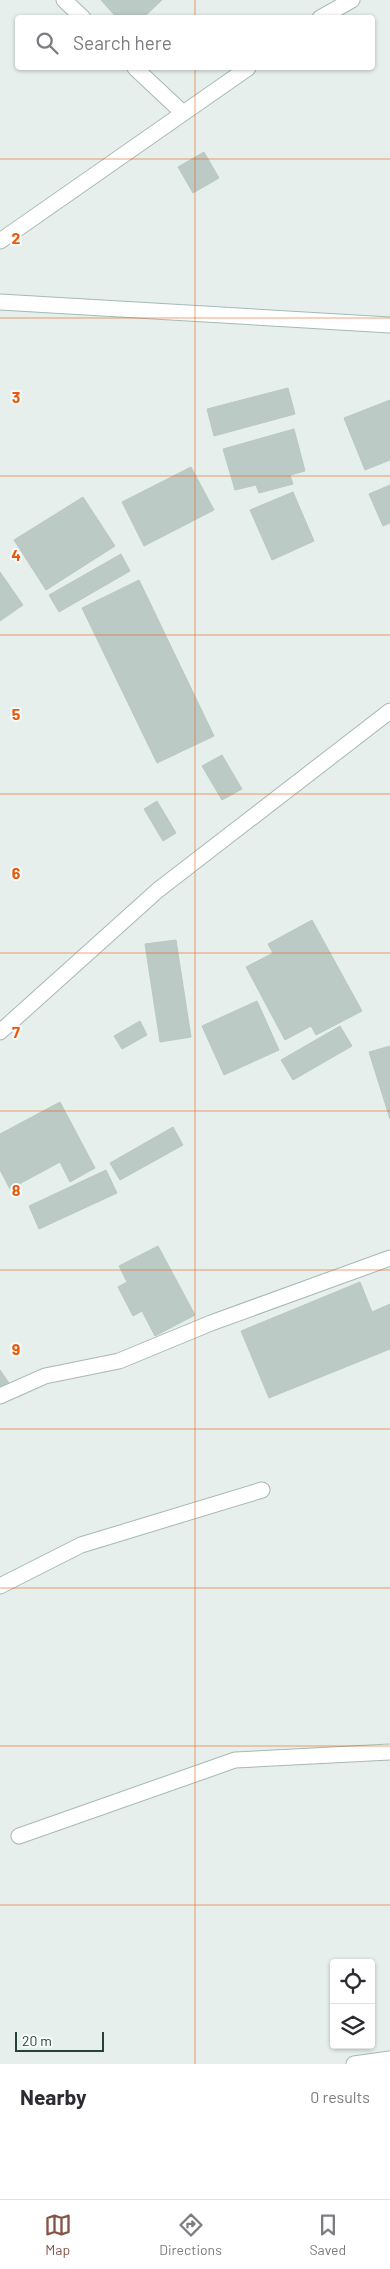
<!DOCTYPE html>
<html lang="en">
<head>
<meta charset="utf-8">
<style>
	:root { --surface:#fff; --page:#f7f7f7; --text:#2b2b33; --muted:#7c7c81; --line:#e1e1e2; --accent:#855347 }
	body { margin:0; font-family:Barlow,sans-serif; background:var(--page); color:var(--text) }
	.controls { position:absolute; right:15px; bottom:15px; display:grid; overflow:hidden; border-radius:5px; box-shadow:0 1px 4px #0004 }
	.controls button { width:45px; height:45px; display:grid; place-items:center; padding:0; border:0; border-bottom:1px solid var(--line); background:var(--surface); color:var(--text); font:25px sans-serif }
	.scale { position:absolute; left:15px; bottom:12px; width:89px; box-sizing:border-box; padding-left:5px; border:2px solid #24423a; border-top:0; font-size:14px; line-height:18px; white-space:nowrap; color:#24423a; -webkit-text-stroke:4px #f7fbf9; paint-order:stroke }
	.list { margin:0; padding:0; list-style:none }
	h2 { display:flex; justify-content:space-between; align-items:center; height:65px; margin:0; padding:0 20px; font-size:21px }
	h2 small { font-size:16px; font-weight:400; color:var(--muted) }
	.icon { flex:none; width:28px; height:28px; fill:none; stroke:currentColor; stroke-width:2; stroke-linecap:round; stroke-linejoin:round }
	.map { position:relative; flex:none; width:390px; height:2064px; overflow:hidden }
	.search { position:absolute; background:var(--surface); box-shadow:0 1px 4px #0004; left:15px; right:15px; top:15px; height:55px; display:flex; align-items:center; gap:12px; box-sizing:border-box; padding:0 18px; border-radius:5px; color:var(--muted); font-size:19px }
	.sheet { height:135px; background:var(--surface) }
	nav { display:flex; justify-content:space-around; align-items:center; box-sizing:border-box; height:70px; border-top:1px solid var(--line); background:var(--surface); font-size:14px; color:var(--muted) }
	nav a { display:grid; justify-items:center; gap:2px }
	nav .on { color:var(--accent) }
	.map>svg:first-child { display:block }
	.building { fill:#bbcac4; stroke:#b8c9c2 }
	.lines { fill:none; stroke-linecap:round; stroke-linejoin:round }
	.street-casing { stroke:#a8b8b2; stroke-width:17 }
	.secondary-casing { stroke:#a4bbb3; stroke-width:17 }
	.street { stroke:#fff; stroke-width:15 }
	.secondary { stroke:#fff; stroke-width:15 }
	.grid { fill:none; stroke:#e8590c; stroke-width:1; stroke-opacity:0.55 }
	.grid-label { font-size:16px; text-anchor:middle; font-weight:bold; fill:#e8590c; stroke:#f7fbf9; stroke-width:4; stroke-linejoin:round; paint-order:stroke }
</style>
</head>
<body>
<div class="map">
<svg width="390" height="2064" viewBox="0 0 390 2064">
	<rect width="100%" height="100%" fill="#e6efeb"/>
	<path class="building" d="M101,0H162L143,18H117Z
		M204,152L219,178L193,193L178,167Z
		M288,388L295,414L214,436L207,409Z
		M390,400V460L365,470L344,418Z
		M294,429L305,471L290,475L293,484L259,493L256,485L235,490L223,449Z
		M191,467L214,510L144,546L122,502Z
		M390,485V523L383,526L369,494Z
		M293,492L314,541L272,560L250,510Z
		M83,497L115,546L46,590L14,540Z
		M121,554L130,571L59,612L49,595Z
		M0,572L23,605L0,621Z
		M139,580L214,736L157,763L82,608Z
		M222,755L242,789L222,800L202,766Z
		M157,801L176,833L163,841L144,809Z
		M312,920L362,1011L316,1035L311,1026L285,1040L246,967L273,953L268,944Z
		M176,940L191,1037L160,1042L145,944Z
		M257,1001L279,1050L224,1075L202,1026Z
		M140,1021L147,1035L122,1049L114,1036Z
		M340,1026L352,1046L293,1080L281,1060Z
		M390,1046V1119L369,1052Z
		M60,1102L95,1168L70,1182L60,1162L10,1189L0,1170V1134Z
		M173,1127L183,1145L120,1180L110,1163Z
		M106,1170L117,1193L39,1229L29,1206Z
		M158,1246L195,1315L155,1336L142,1311L133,1316L118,1287L127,1282L119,1266Z
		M360,1282L372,1312L390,1304V1349L269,1398L241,1331Z
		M0,1370L9,1383L0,1389Z"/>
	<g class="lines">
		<defs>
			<path id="street" d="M64,0L83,18
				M320,18L352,0
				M135,68L183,113
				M0,241L248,68
				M0,1032L158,890L390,711
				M0,1396L45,1376L119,1361L211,1323L390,1258
				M0,1586L81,1545L262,1490
				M19,1836L235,1760L390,1752
				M354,2064L390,2059"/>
			<path id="secondary" d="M0,302L390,325"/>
		</defs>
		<use href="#street" class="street-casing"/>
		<use href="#secondary" class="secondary-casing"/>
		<use href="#street" class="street"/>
		<use href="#secondary" class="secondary"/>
	</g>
	<path class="grid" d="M195,0V18M195,68V2064M0,159H390M0,318H390M0,476H390M0,635H390M0,794H390M0,953H390M0,1111H390M0,1270H390M0,1429H390M0,1588H390M0,1746H390M0,1905H390"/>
	<g class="grid-label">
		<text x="16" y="244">2</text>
		<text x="16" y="403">3</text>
		<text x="16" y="561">4</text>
		<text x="16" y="720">5</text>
		<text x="16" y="879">6</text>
		<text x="16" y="1038">7</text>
		<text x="16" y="1196">8</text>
		<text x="16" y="1355">9</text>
	</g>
</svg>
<div class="controls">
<button><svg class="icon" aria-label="locate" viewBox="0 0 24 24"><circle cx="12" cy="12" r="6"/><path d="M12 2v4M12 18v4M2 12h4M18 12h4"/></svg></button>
<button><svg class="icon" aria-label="layers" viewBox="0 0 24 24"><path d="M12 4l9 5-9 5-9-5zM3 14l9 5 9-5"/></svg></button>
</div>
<div class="scale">20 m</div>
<div class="search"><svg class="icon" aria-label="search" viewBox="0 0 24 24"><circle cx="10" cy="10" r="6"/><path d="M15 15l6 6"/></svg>Search here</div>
</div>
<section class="sheet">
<h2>Nearby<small>0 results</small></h2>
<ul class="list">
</ul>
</section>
<nav>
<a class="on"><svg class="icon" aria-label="map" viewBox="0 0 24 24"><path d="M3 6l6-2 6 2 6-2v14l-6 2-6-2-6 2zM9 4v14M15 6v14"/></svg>Map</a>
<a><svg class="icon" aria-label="directions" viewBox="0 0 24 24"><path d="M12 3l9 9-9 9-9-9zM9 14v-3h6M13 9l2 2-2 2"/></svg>Directions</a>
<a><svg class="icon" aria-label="saved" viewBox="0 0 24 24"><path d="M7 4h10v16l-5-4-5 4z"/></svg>Saved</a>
</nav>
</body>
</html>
